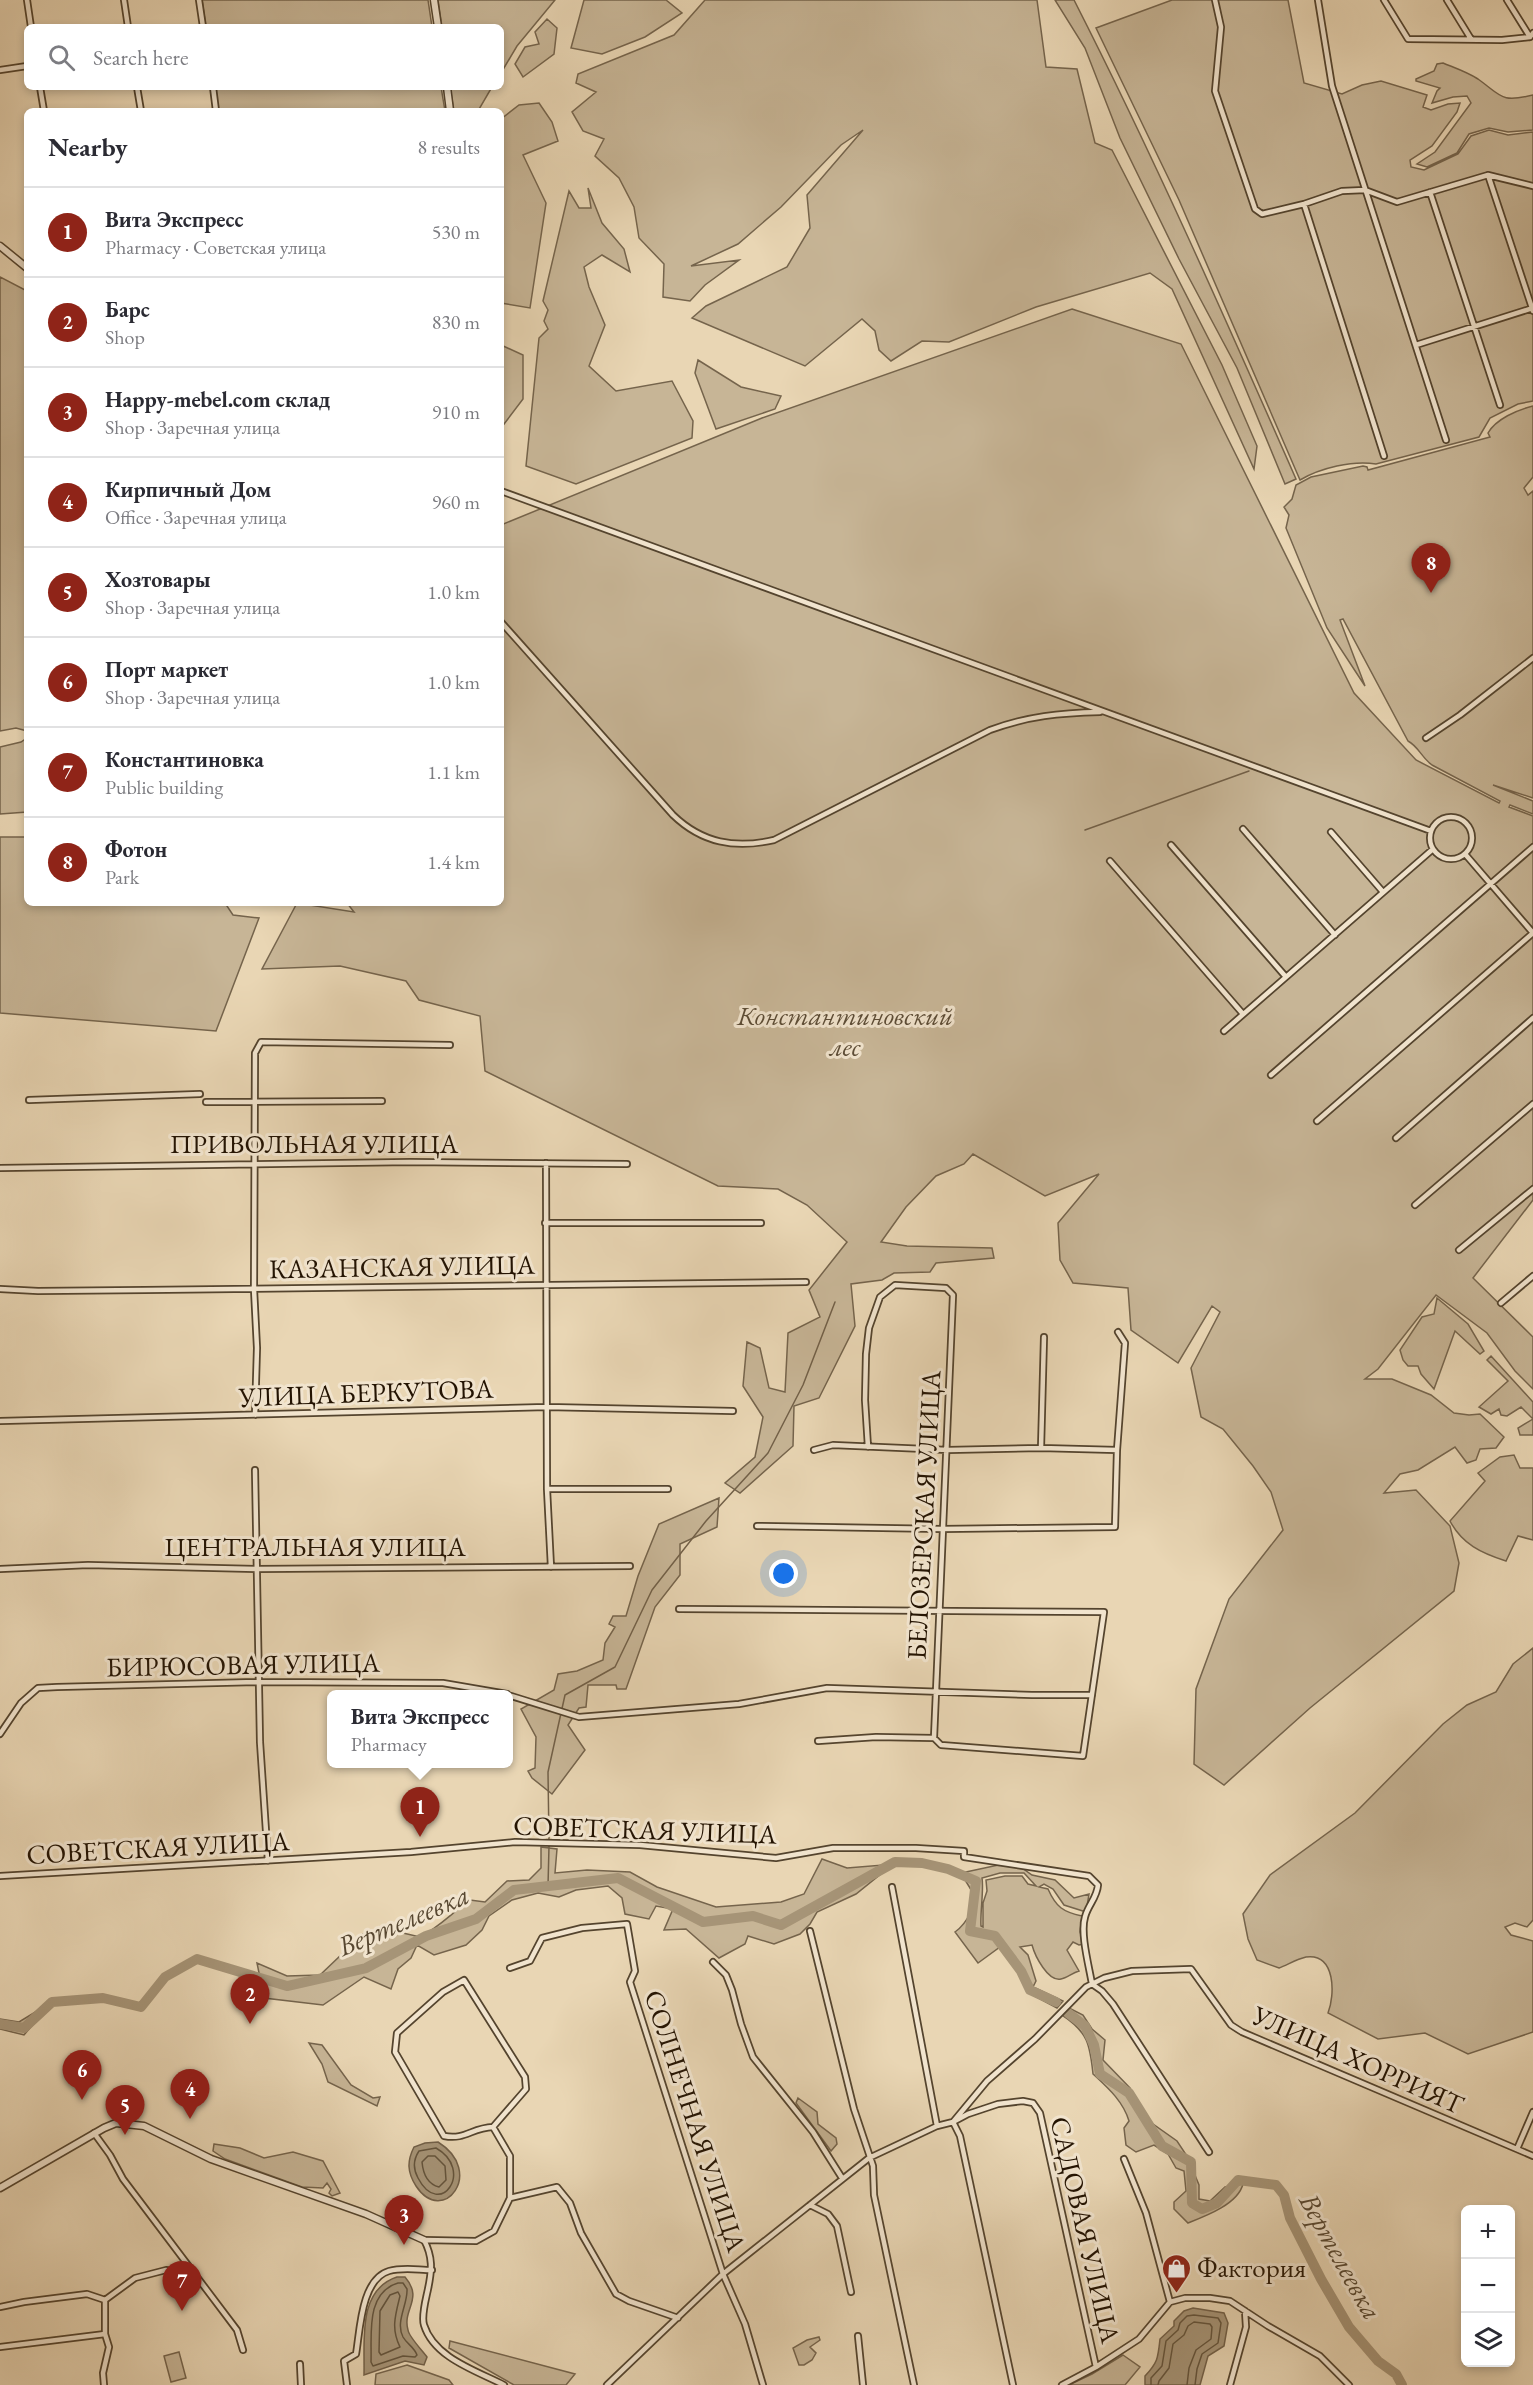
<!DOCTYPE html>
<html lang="en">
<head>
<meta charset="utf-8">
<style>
	:root { --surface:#fff; --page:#f2f2f3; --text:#2b2b33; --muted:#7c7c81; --line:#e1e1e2; --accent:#8f2418 }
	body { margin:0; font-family:"EB Garamond",serif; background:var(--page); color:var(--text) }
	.controls { position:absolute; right:18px; bottom:18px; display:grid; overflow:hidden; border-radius:9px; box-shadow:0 3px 9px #0003 }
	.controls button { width:54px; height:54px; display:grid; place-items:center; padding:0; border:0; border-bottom:2px solid var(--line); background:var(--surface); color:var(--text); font:30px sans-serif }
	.you { position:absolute; left:784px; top:1574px; width:21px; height:21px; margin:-15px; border:4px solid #fff; border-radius:50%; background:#1a73e8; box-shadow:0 0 0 9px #1a73e833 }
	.badge { display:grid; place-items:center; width:39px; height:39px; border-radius:50%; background:var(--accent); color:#fff; font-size:20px; font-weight:700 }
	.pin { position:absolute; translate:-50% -50px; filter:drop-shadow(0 2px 3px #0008) }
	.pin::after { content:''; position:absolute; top:32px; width:21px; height:18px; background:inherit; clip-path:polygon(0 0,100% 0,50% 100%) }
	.popup { position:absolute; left:327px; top:1690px; width:186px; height:78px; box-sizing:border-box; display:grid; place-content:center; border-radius:9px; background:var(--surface); filter:drop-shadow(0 2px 4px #0005); font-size:20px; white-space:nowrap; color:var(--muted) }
	.popup b { font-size:22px; color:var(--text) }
	.popup::after { content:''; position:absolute; left:50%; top:100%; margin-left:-12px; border:12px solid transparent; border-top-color:var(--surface) }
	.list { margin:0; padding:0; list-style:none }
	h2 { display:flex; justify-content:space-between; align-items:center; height:78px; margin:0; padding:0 24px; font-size:26px }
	h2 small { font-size:20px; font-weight:400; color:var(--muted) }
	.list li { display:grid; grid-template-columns:39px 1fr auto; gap:18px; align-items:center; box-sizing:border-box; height:90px; padding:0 24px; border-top:2px solid var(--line) }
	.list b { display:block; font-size:22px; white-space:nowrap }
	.list p { margin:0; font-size:20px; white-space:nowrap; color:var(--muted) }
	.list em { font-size:20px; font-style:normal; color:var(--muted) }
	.icon { flex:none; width:33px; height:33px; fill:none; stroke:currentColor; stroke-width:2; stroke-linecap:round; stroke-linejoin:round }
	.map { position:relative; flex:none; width:1533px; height:2385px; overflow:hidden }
	.search { position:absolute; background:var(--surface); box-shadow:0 3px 9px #0003; left:24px; top:24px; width:480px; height:66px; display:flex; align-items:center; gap:15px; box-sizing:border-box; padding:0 21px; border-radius:9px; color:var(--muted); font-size:22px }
	.panel { position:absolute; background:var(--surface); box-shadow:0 3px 9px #0003; left:24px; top:108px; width:480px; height:798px; border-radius:9px }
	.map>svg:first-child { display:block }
	.green { fill:#c7b596; stroke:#75644c; stroke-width:1.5; fill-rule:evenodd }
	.water { fill:#a69477; stroke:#726048; stroke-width:1.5 }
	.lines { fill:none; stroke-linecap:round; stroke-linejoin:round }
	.shore { stroke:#64543c; stroke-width:1.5 }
	.stream { stroke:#726048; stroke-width:1.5 }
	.river { stroke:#a69477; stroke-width:10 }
	.minor-casing { stroke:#54442e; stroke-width:8 }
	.tertiary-casing { stroke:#54442e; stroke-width:9 }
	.minor { stroke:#f1e4ce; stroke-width:4.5 }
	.tertiary { stroke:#f1e4ce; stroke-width:6 }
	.labels { text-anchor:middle; stroke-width:6; stroke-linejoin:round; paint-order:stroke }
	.park-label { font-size:27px; font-style:italic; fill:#5c4c36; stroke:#f1e4ce }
	.street-label { font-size:27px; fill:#231302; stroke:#f1e4ce }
	.poi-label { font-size:27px; fill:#231302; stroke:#f1e4ce; text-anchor:start }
	.water-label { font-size:28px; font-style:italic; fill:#574731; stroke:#f1e4ce }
</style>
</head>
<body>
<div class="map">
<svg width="1533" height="2385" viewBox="0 0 1533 2385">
	<rect width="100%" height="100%" fill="#e9d6b4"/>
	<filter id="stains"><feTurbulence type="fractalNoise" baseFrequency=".00333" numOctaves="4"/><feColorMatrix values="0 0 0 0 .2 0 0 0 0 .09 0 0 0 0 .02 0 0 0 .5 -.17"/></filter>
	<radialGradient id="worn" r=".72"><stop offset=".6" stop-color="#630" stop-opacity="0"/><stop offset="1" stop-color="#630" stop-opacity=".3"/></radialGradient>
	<path class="green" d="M202,0H428L432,27H206Z
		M438,0H555L517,46L501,73V27H442Z
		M584,0H666L682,13L645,37L602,54L571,48Z
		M705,0H1037L1046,67L1077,69L1095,143L1112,150L1222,365L1257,446L1254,469L1172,289L1150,273L1036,307L949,342L922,341L891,361L879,350L875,331L862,319L805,366L692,318L706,306L787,267L810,228L807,195L863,130L841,145L781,207L738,244L691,266L739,260L705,285L690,301L663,297L664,264L639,238L634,207L619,178L595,156L604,139L583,131L572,112L596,92L576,83L578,74L674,35Z
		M1055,0H1074C1154,157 1225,318 1296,479L1285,484L1237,368L1179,259L1120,138L1085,48Z
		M1172,0H1288L1304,83L1342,94L1362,85L1381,81L1427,95L1423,107L1431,110L1448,104L1460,103L1457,112L1432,146L1410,160L1411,167L1424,170L1458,154L1471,136L1489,130L1508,135L1533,132V401L1518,404L1490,418L1479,437L1376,464C1353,460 1320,468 1300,480L1179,200L1096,28Z
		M547,19L557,28L554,54L523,77L515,64L525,47L539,44L535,32Z
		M1443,63C1455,68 1467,72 1478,79C1502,96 1500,103 1533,95V130L1508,132L1489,128L1469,134L1457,153L1427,167L1417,164L1435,152L1471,103L1467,96L1453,97L1432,103L1437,91L1440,88L1416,81V79L1434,71L1437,64Z
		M215,87H441L445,111H218Z
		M450,87H492L478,111H454Z
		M539,103L552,122L558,141L523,155L546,203L530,308L501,303V119L519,105Z
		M588,188L602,223L624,249L630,272L602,255L584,267L589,287L605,325L589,366L616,391L672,381L693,421L692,438L576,484L526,466L539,338L548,329L544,321L548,310L543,301L569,191L579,208H591Z
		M0,277L27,291V731L16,728L0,731Z
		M1072,309L1181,344L1354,693L1416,760L1499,803L1500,801L1432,765C1421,757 1419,747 1408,741L1343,619L1340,620L1365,686L1327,628L1286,528L1289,515L1284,507L1292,499L1296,485L1311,477L1363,466L1367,467L1368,470L1490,437L1488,433C1496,419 1517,410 1533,406V477L1524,488L1528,495L1533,491V798L1493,785L1533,801V814L1510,805L1509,807L1533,816V1200L1473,1278L1533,1337V1389L1515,1371L1487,1333L1436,1295L1378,1369L1365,1379H1392L1431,1395L1454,1413L1469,1415L1480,1414L1504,1437L1496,1448L1480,1449L1476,1460L1467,1463L1455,1447L1418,1470L1400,1474L1384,1493L1416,1490L1450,1526L1459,1563L1454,1591L1310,1708L1224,1785L1194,1764L1196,1689L1229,1599L1283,1530L1271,1492L1253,1466L1223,1429L1201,1417L1191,1368L1220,1312L1212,1306L1178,1363L1131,1330L1128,1288L1073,1283L1060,1260L1058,1223L1099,1174L1045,1196L973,1154L964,1164L936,1176L906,1207L881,1242L907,1246L992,1248L994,1258L936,1263L930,1272L894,1273L882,1280L851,1284L855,1326L819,1398L794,1406L793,1446L740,1493L725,1483L755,1457L763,1417L743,1386L747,1342L760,1348L769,1388L785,1392L788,1333L820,1317L809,1290L847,1242L807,1205L778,1189L718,1186L485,1071L480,1016L419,1000L406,981L340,966L262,969L297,903L354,912L347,903H501V525L762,418Z
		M501,345L523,355V399L501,428Z
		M698,360L741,387L781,396L775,409L716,429L695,373Z
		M27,738V812L0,814V747L21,742Z
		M0,837H27V903H225L233,915L259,918L216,1031L0,1013Z
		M1437,1298L1468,1324L1484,1351L1480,1354L1455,1331L1434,1389L1421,1374L1418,1366H1408L1403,1360L1400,1350L1422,1317L1434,1314Z
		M1491,1356L1533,1402V1419L1521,1407L1507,1416L1501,1415L1499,1409L1491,1414L1479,1407L1508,1381L1487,1360Z
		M1533,1419V1435H1520L1518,1428Z
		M1514,1455L1520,1468H1533V1540L1518,1536L1506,1561C1481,1553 1462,1544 1450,1521L1485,1481L1478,1473L1500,1457Z
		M719,1498L717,1527L680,1544V1575L655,1607L626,1689H617L616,1685H588L586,1707L579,1708L568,1725L585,1750L552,1794L532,1778L528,1771L535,1768L536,1737L521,1709L554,1690L558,1674L577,1671L603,1660L605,1643L615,1627L609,1624L613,1616H626L638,1576L659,1524Z
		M1533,1648V1920L1527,1927L1515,1923L1505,1927L1511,1935L1533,1941V2032L1468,2054L1425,2033L1378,2039L1328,2013C1335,1995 1336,1953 1306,1957C1297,1959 1287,1965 1279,1968L1257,1960L1248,1939L1243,1914L1270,1875L1355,1813L1443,1724L1467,1705L1496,1692L1513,1664Z
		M541,1847L557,1849L555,1873L587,1870L630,1872L657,1887L716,1907L781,1902L804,1894L822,1859L847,1868L883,1865L882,1873L856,1894L817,1912L810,1924L800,1934L774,1944L748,1936L745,1944L719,1958L686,1929L664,1930L673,1909L656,1906L649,1919L625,1914L622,1898L608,1886L576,1890L559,1897L538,1893L512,1900L489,1916L482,1930L466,1945L434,1955L417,1945L411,1958L398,1969L391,1989L364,1977L323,2005L264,1998L257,1963L287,1976L320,1975L363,1934L403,1933L420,1937C438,1928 453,1912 470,1900L485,1902L507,1881L529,1880L541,1868Z
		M1003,1864L1022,1868L1032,1875L1055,1880L1074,1898L1089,1894L1086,1912L1064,1905L1053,1889L1044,1884L1039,1887L1048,1889C1056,1907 1063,1912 1082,1916L1080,1932L1084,1944L1079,1945L1073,1942L1067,1950L1079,1971C1072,1973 1067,1978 1061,1979C1048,1982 1035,1956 1032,1945L1020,1947L1028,1955L1036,1981L1033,1987L1063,2001L1057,2008L1027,1992L1015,1963L1000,1947L978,1963L955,1932C966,1924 979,1904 971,1890C968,1884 964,1879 961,1873ZM1000,1873H1024L1036,1886L1028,1884L1022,1876H1005L986,1880L987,1891L983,1903V1927L981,1926C980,1913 984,1889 982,1878Z
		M52,2002L24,2035L0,2029V2019L19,2022Z
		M1067,2007L1083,2015L1092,2029L1105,2040L1103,2060L1130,2088L1146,2119L1177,2141L1187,2156L1199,2185V2199L1210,2201L1225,2187L1243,2184C1238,2204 1206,2216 1188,2223L1174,2209V2202L1186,2191L1184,2171L1176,2168L1168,2154L1154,2145L1136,2152L1126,2145L1124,2128L1129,2121C1123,2101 1108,2088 1093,2074C1090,2045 1088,2032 1062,2015Z
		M309,2043L322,2045L351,2085L373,2098L380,2097L377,2106L328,2082L322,2064Z
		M798,2098L817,2112L818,2124L836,2138L837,2144L831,2151L796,2103Z
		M214,2144L240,2148L264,2158L293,2152L323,2161L340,2193L332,2196L329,2193L331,2189L327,2183L323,2188L302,2187L225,2159L213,2151Z
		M819,2337L820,2340L810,2347L816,2353L812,2360L804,2365H799L793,2348L807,2340Z
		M450,2341L575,2374L566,2385H514L449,2348Z
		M179,2352L186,2378L171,2382L164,2356Z
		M1123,2355L1140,2367L1125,2385H1069L1092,2374Z
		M407,2365L449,2380L453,2385H375L376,2374Z"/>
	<path class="water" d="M438,2142C486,2172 443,2227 416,2186C407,2172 407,2161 414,2147L425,2143Z
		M397,2277H405C424,2299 402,2309 408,2330C409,2337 422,2350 427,2357L424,2365L405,2361L364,2375C365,2341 357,2290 397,2277Z
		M1193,2308L1224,2313L1228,2323L1224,2346L1208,2356L1200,2385H1145V2376C1158,2362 1158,2358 1160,2339L1174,2326V2321L1184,2311Z"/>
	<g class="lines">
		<path class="shore" d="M436,2148C475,2170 440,2220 418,2178C413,2169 413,2160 419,2151Z
			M428,2156H435L445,2166L446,2180L439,2187C427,2184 423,2173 422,2162Z
			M398,2283H403L407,2289C408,2304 395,2322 403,2337C407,2344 414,2347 417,2355L415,2357L403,2356L373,2366L371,2362C372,2335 365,2293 398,2283Z
			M398,2292L400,2296C395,2316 391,2329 400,2347L381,2355L379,2352L380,2311L390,2295Z
			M1151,2385V2378L1162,2366L1166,2341L1178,2330L1180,2323L1187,2316L1194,2315L1218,2318L1221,2323L1218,2343L1202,2354L1197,2369L1195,2385
			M1158,2385L1159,2381L1169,2368L1173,2344L1184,2335L1188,2326L1194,2322L1210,2324L1212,2327L1211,2339L1196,2350L1189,2368L1187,2385"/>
		<path class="stream" d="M1085,830L1249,771
			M549,1841L548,1772L565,1695L615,1667L652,1590L706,1521L768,1453L803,1385L835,1302
			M548,1886L549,1846"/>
		<path class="river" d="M1068,2013L1085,2026L1094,2045L1100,2074L1129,2093L1162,2146L1191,2162L1192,2203L1202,2209L1217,2203L1238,2180L1276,2185L1284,2195L1290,2218L1321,2279L1349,2327L1378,2361L1396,2374L1402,2385
			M0,2024L24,2028L52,2002L103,1998L141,2007L165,1977L197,1959L287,1986L366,1968L426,1936L476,1919L514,1890L618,1878L703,1922L753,1916L781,1925L895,1862L922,1863L948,1869L976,1881L970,1931L995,1936L1021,1971L1030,1990L1056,2002"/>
		<defs>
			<path id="minor" d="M27,0L31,27
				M124,0L128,27
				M199,0L203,27
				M1215,0L1221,27L1215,91L1255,209L1262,214L1304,204L1342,191L1365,190L1397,202L1488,175
				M1318,0L1332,86L1446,440
				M1384,0L1408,39L1502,40L1530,37L1533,33
				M1447,0L1471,39
				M1507,0L1530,37
				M0,70L27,66
				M40,87L44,111
				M137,87L141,111
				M213,87L216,111
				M1488,175L1533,311
				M1488,175L1533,186
				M1430,192L1500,405
				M1304,204L1384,456
				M1416,345L1533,308
				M501,491L1431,831
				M501,622L673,815C702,843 735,849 774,840L990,730C1028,716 1060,713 1100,712
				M1426,738L1460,715L1533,658
				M1430 838a21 21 0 1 1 42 0a21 21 0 1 1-42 0Z
				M1243,829L1335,935
				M1331,832L1383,892
				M1171,845L1286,977
				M1465,854L1533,933
				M1110,861L1243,1014
				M1224,1031L1433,849
				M1271,1075L1533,847
				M29,1100L200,1094
				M206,1102L382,1101
				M1317,1121L1533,933
				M1396,1138L1533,1018
				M546,1163L547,1489L551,1567
				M0,1168L410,1162L627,1164
				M1415,1205L1533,1104
				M545,1223H761
				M1459,1250L1533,1189
				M0,1289L38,1291L145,1290L806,1282
				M1501,1303L1533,1276
				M255,1415L257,1348L254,1289L255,1053L261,1042L450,1045
				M0,1421L547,1407L733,1411
				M868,1447L865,1400L866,1354L869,1328L880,1297L895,1285L946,1288L953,1295L934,1738
				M1041,1448L1044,1337
				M814,1450L833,1445L948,1450L1041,1448L1117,1450
				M255,1470L260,1742L268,1861
				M547,1489H668
				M757,1526L942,1529L1115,1527L1117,1450L1125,1343L1118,1332
				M0,1569L88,1565L258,1569L630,1566
				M679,1609L1104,1612L1083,1756L941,1745L934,1738L876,1737L818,1741
				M508,1695L579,1717L739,1704L827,1688L1032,1695H1092
				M0,1734L21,1703L38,1688L57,1687L260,1682L443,1683L507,1694
				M0,1876L411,1852L515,1842L640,1845L776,1858L833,1848H916L964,1851V1857L1089,1876L1098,1885C1097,1898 1088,1905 1085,1917C1080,1933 1089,1966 1092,1984L1102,1991L1113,2004L1209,2152
				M892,1887L937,2126
				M810,1931L854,2109L873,2166L874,2195L914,2385
				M713,1962L726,1975L732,1990L741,2024L753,2057L813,2132L842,2178
				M510,1968L530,1961L542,1938L582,1928L627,1924L635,1971L630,1982L723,2274L745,2324L763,2385
				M464,1980L525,2077L526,2089L493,2127C471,2128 466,2140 444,2136L395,2052L397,2033L443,1992Z
				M493,2127L510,2156V2198L494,2231L476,2241L424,2240C433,2257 432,2270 428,2289C426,2299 421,2316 424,2325C434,2358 477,2371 504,2385
				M94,2133L110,2155L123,2179L237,2330L243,2350
				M1517,2149L1533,2112
				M510,2198L557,2187L570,2203L581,2233L616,2294L629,2301L678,2318
				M810,2205L828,2214L837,2226L851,2292
				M105,2300L135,2278L166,2270L180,2272L189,2267
				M1170,2302L1185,2298H1210L1230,2301L1268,2326L1320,2356L1349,2385
				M0,2307L24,2302L87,2294L105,2300
				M858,2336L863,2385
				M0,2347L105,2334
				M300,2364L301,2385
				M104,2385L103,2373L109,2347L105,2334V2300
				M347,2385L344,2361L356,2354C360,2331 361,2279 389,2271C403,2267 418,2270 432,2270
				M607,2385L723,2274L869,2158L937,2126L953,2122L968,2114L998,2104L1023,2101L1033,2103L1040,2113L1096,2367
				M1013,2385L960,2136L953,2122L987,2081L1035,2039L1086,1987L1104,1978L1132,1971L1191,1969L1231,2025L1242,2032L1533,2156
				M1062,2385L1096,2367L1139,2339L1170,2302L1146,2213L1124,2159
				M1230,2385L1246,2327L1245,2311"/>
			<path id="tertiary" d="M434,0L438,27
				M447,87L450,111
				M0,246L27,268
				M0,2188L104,2128L116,2123L144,2126L211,2159L366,2214L424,2240"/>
		</defs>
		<use href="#minor" class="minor-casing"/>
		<use href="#tertiary" class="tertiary-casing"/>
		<use href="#minor" class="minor"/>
		<use href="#tertiary" class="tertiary"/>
	</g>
	<defs>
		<symbol id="shop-pin" viewBox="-11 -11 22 30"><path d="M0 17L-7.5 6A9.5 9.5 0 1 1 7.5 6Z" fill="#8f2418" stroke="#f1e4ce"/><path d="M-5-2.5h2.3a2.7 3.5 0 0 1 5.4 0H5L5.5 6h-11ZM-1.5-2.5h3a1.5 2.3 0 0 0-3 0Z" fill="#fff"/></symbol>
	</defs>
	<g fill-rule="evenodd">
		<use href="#shop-pin" x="1160" y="2252" width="33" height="45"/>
	</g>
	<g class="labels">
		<g class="park-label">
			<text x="845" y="1025">Константиновский<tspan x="845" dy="31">лес</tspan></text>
		</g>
		<g class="street-label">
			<text x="314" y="1153">ПРИВОЛЬНАЯ УЛИЦА</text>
			<text transform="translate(402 1267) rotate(-1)" y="9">КАЗАНСКАЯ УЛИЦА</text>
			<text transform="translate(366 1393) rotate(-2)" y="9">УЛИЦА БЕРКУТОВА</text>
			<text transform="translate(924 1515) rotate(-87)" y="9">БЕЛОЗЕРСКАЯ УЛИЦА</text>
			<text x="315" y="1556">ЦЕНТРАЛЬНАЯ УЛИЦА</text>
			<text transform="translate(243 1665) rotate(-1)" y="9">БИРЮСОВАЯ УЛИЦА</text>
			<text transform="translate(645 1830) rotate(2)" y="9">СОВЕТСКАЯ УЛИЦА</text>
			<text transform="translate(158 1848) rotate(-3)" y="9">СОВЕТСКАЯ УЛИЦА</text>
			<text transform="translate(1358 2060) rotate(24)" y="9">УЛИЦА ХОРРИЯТ</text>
			<text transform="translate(695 2121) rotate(72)" y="9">СОЛНЕЧНАЯ УЛИЦА</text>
			<text transform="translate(1085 2230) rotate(77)" y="9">САДОВАЯ УЛИЦА</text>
		</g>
		<g class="poi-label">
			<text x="1197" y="2277">Фактория</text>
		</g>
		<g class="water-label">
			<text transform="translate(403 1920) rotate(-23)" y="10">Вертелеевка</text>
			<text transform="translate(1341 2256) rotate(61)" y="10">Вертелеевка</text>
		</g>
	</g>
	<rect width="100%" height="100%" filter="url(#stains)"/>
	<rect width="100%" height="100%" fill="url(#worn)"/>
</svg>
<div class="controls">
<button>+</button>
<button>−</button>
<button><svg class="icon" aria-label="layers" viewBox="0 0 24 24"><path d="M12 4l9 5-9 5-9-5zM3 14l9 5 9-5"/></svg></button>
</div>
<div class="you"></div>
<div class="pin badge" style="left:420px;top:1837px">1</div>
<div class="popup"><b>Вита Экспресс</b>Pharmacy</div>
<div class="pin badge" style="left:250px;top:2024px">2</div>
<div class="pin badge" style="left:404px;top:2245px">3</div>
<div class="pin badge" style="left:190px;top:2119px">4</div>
<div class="pin badge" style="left:125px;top:2135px">5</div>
<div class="pin badge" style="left:82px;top:2100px">6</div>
<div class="pin badge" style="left:182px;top:2311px">7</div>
<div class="pin badge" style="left:1431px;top:593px">8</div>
<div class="search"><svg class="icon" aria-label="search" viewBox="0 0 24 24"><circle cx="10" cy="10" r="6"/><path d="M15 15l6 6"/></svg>Search here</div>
<section class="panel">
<h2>Nearby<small>8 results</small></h2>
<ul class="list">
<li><span class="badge">1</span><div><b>Вита Экспресс</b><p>Pharmacy · Советская улица</p></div><em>530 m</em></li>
<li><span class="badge">2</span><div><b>Барс</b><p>Shop</p></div><em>830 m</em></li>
<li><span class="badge">3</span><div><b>Happy-mebel.com склад</b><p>Shop · Заречная улица</p></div><em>910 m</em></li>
<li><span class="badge">4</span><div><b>Кирпичный Дом</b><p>Office · Заречная улица</p></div><em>960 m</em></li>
<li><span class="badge">5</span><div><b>Хозтовары</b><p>Shop · Заречная улица</p></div><em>1.0 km</em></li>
<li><span class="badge">6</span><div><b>Порт маркет</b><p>Shop · Заречная улица</p></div><em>1.0 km</em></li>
<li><span class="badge">7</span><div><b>Константиновка</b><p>Public building</p></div><em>1.1 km</em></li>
<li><span class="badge">8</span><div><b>Фотон</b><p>Park</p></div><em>1.4 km</em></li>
</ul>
</section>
</div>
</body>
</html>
